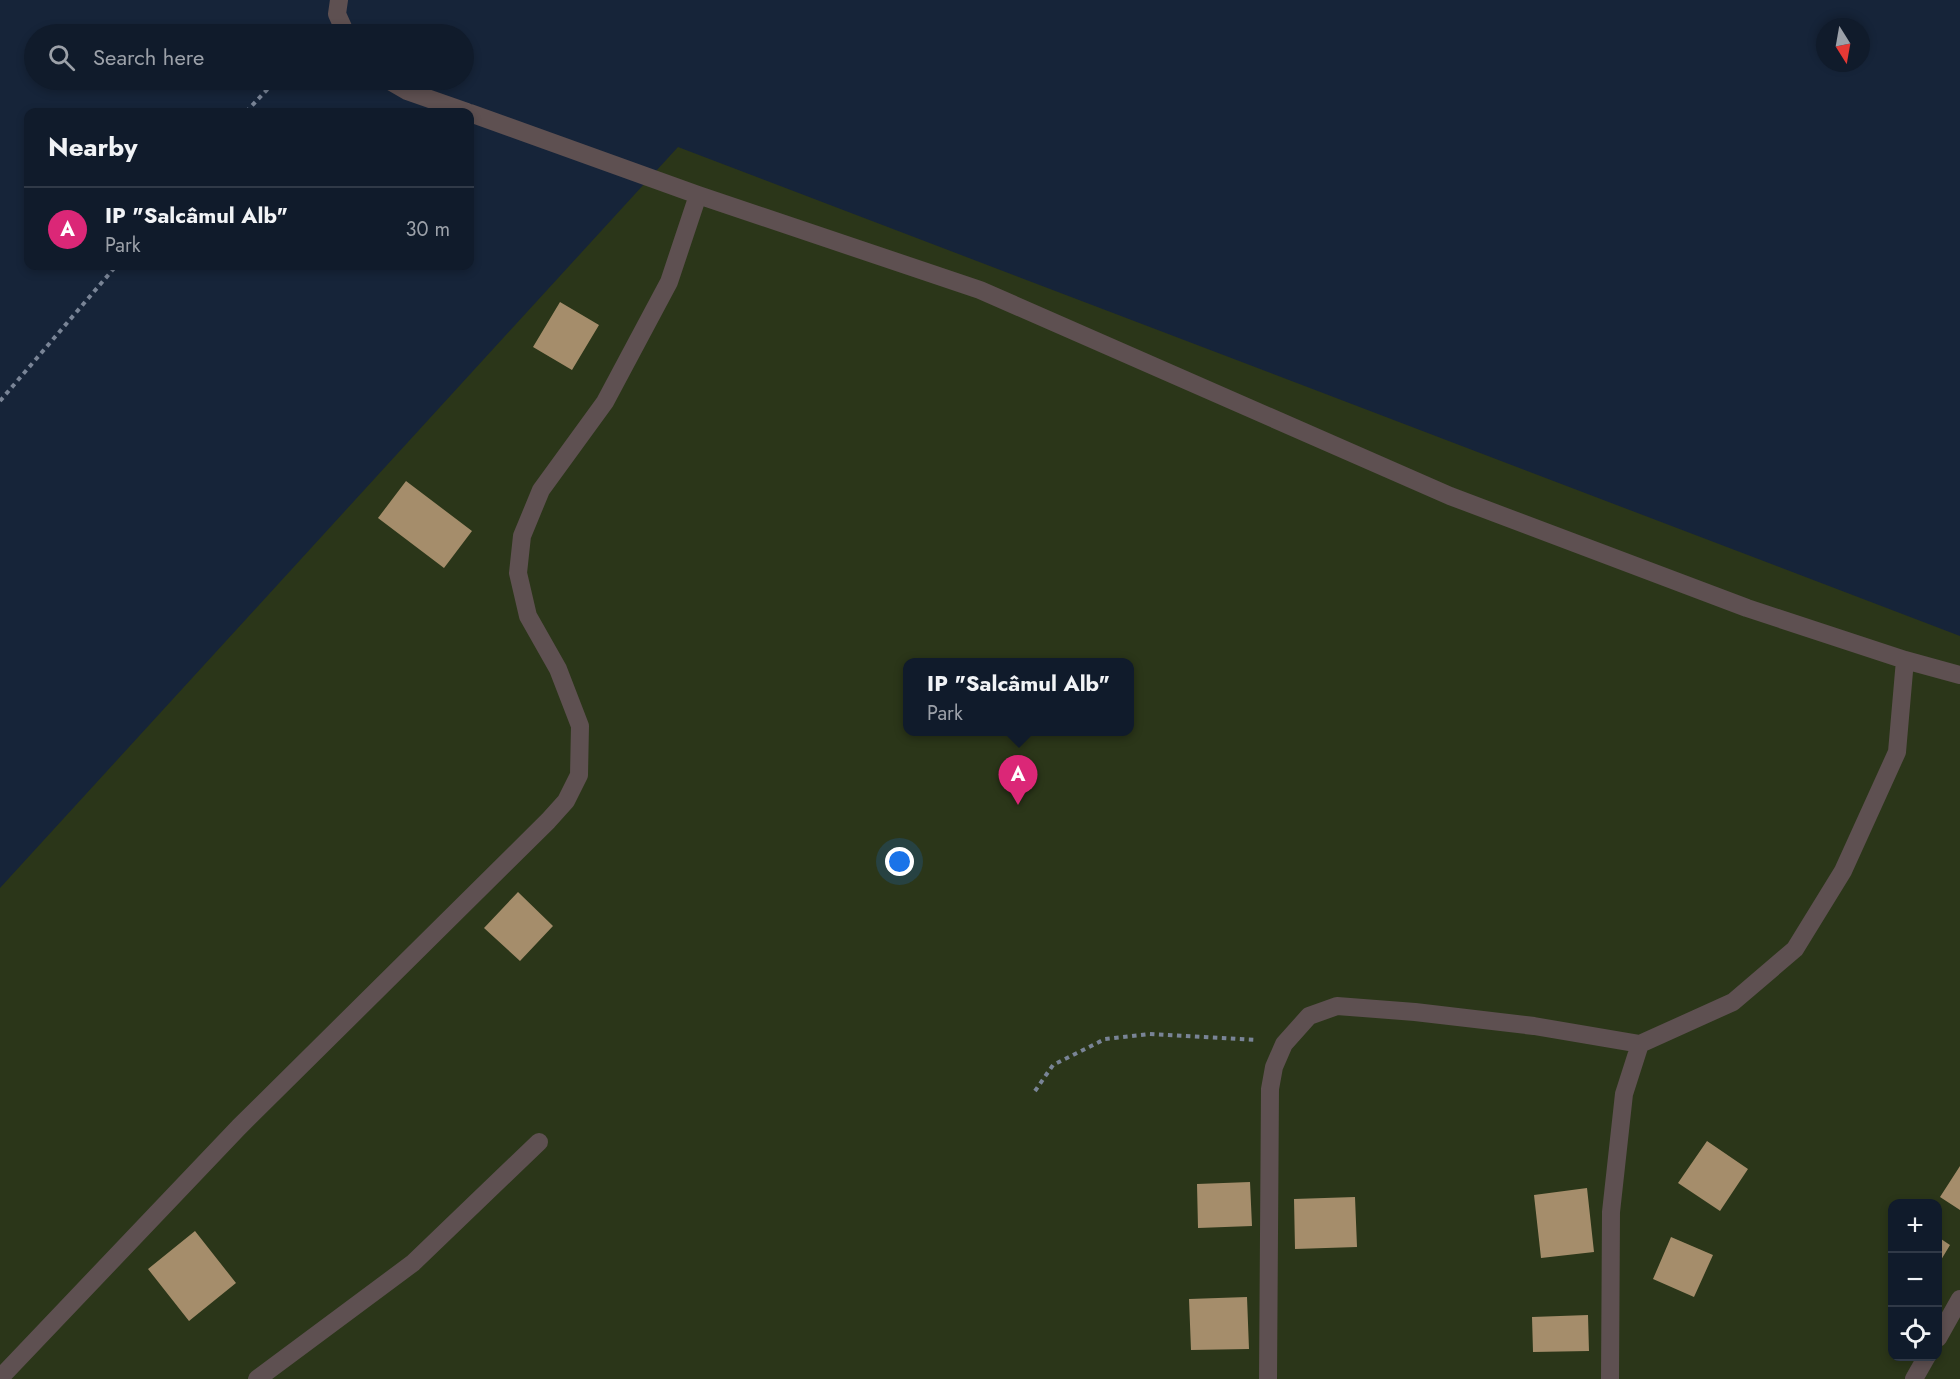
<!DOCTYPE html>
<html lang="en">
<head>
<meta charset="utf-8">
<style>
	:root { --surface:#101b2b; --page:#192433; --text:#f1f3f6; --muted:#9ca1a9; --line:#303947; --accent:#db2777 }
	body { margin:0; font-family:Jost,sans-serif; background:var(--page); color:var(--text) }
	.controls { position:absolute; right:18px; bottom:18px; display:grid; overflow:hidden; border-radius:12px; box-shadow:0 3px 9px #0003 }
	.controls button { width:54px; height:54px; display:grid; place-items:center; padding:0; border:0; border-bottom:2px solid var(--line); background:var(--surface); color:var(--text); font:30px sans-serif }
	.compass { position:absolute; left:1816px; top:18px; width:54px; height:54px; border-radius:50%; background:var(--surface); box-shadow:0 3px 9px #0003; rotate:169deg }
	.you { position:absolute; left:900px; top:862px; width:21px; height:21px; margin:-15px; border:4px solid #fff; border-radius:50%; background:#1a73e8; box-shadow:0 0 0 9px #1a73e833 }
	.badge { display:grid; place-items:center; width:39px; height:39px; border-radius:50%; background:var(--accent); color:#fff; font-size:20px; font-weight:700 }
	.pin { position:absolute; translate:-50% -50px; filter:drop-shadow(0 2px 3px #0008) }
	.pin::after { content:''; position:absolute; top:32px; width:21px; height:18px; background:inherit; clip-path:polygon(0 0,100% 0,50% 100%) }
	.popup { position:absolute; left:903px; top:658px; width:231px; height:78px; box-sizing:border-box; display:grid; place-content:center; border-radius:12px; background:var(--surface); filter:drop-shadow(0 2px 4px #0005); font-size:20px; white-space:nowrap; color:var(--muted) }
	.popup b { font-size:22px; color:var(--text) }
	.popup::after { content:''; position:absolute; left:50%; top:100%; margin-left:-12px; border:12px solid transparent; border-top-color:var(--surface) }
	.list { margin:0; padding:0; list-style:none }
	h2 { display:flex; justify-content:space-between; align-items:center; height:78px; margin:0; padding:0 24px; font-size:26px }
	h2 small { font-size:20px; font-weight:400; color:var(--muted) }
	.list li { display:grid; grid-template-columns:39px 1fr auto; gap:18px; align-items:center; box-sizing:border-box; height:84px; padding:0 24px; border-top:2px solid var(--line) }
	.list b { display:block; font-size:22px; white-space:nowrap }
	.list p { margin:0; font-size:20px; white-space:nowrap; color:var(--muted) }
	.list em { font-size:20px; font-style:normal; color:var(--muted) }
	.icon { flex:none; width:33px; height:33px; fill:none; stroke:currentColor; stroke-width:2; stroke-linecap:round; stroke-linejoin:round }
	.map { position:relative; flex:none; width:1960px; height:1379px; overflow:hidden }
	.search { position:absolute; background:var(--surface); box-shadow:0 3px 9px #0003; left:24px; top:24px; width:450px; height:66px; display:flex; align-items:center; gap:15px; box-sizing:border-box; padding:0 21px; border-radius:33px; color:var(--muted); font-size:22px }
	.panel { position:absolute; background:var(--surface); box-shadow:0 3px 9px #0003; left:24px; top:108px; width:450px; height:162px; border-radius:12px }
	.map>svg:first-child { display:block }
	.green { fill:#2b3619; fill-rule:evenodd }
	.building { fill:#a58d6b }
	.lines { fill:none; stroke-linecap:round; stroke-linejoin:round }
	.path { stroke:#798496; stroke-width:4; stroke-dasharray:4.5 4.5; stroke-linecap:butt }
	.minor { stroke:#5e5051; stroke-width:18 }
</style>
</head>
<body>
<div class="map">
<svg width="1960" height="1379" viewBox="0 0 1960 1379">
	<rect width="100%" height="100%" fill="#162439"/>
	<path class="green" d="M678,147L1960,636V1379H0V888ZM907,662H1129V732H907ZM1892,1204H1938V1356H1892Z"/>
	<path class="building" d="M560,302L599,325L572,370L533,347Z
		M406,481L472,531L444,568L378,518Z
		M518,892L553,926L520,961L484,928Z
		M1707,1141L1748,1169L1720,1211L1678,1183Z
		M1960,1166V1210L1940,1197Z
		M1250,1182L1252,1226L1198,1228L1197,1184Z
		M1587,1188L1594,1252L1541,1258L1534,1195Z
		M1355,1197L1357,1247L1295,1249L1294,1199Z
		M195,1231L236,1283L189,1321L148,1269Z
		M1671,1237L1713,1255L1694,1297L1653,1279Z
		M1938,1237L1950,1245L1938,1265Z
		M1247,1297L1249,1349L1191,1350L1189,1299Z
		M1588,1315L1589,1351L1533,1352L1532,1317Z"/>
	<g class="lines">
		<path class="path" d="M246,112L276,80
			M0,401L116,266
			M1035,1091L1053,1065L1105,1039L1149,1034L1256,1040"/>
		<path class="minor" d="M339,0L337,14L346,34
			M388,80L407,91L467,112
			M470,113L698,195L980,290L1450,496L1747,608L1905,660L1960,675
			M1938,1338L1960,1299
			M0,1378L239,1127L548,821L566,801L579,775L580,726L558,669L528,616L518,573L522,536L541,490L605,402L669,282L698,195
			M257,1379L413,1263L539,1142
			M1268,1379L1270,1089L1274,1067L1284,1044L1309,1016L1337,1006L1415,1012L1534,1026L1640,1044L1733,1002L1795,949L1843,871L1897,752L1905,660
			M1610,1379L1611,1212L1624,1094L1640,1044
			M1914,1379L1927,1356"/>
	</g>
</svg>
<div class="controls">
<button>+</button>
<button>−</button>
<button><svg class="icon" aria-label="locate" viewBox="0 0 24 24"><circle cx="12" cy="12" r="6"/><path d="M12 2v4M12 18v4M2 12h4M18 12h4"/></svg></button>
</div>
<svg class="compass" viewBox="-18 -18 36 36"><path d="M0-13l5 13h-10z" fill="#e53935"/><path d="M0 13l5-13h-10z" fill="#9ca1a9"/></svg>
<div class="you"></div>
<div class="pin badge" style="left:1018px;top:805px">A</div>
<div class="popup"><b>IP &quot;Salcâmul Alb&quot;</b>Park</div>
<div class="search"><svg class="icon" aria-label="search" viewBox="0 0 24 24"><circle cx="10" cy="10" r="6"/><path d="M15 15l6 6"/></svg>Search here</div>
<section class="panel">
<h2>Nearby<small></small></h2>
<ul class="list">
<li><span class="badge">A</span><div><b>IP &quot;Salcâmul Alb&quot;</b><p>Park</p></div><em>30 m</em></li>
</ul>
</section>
</div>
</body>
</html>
